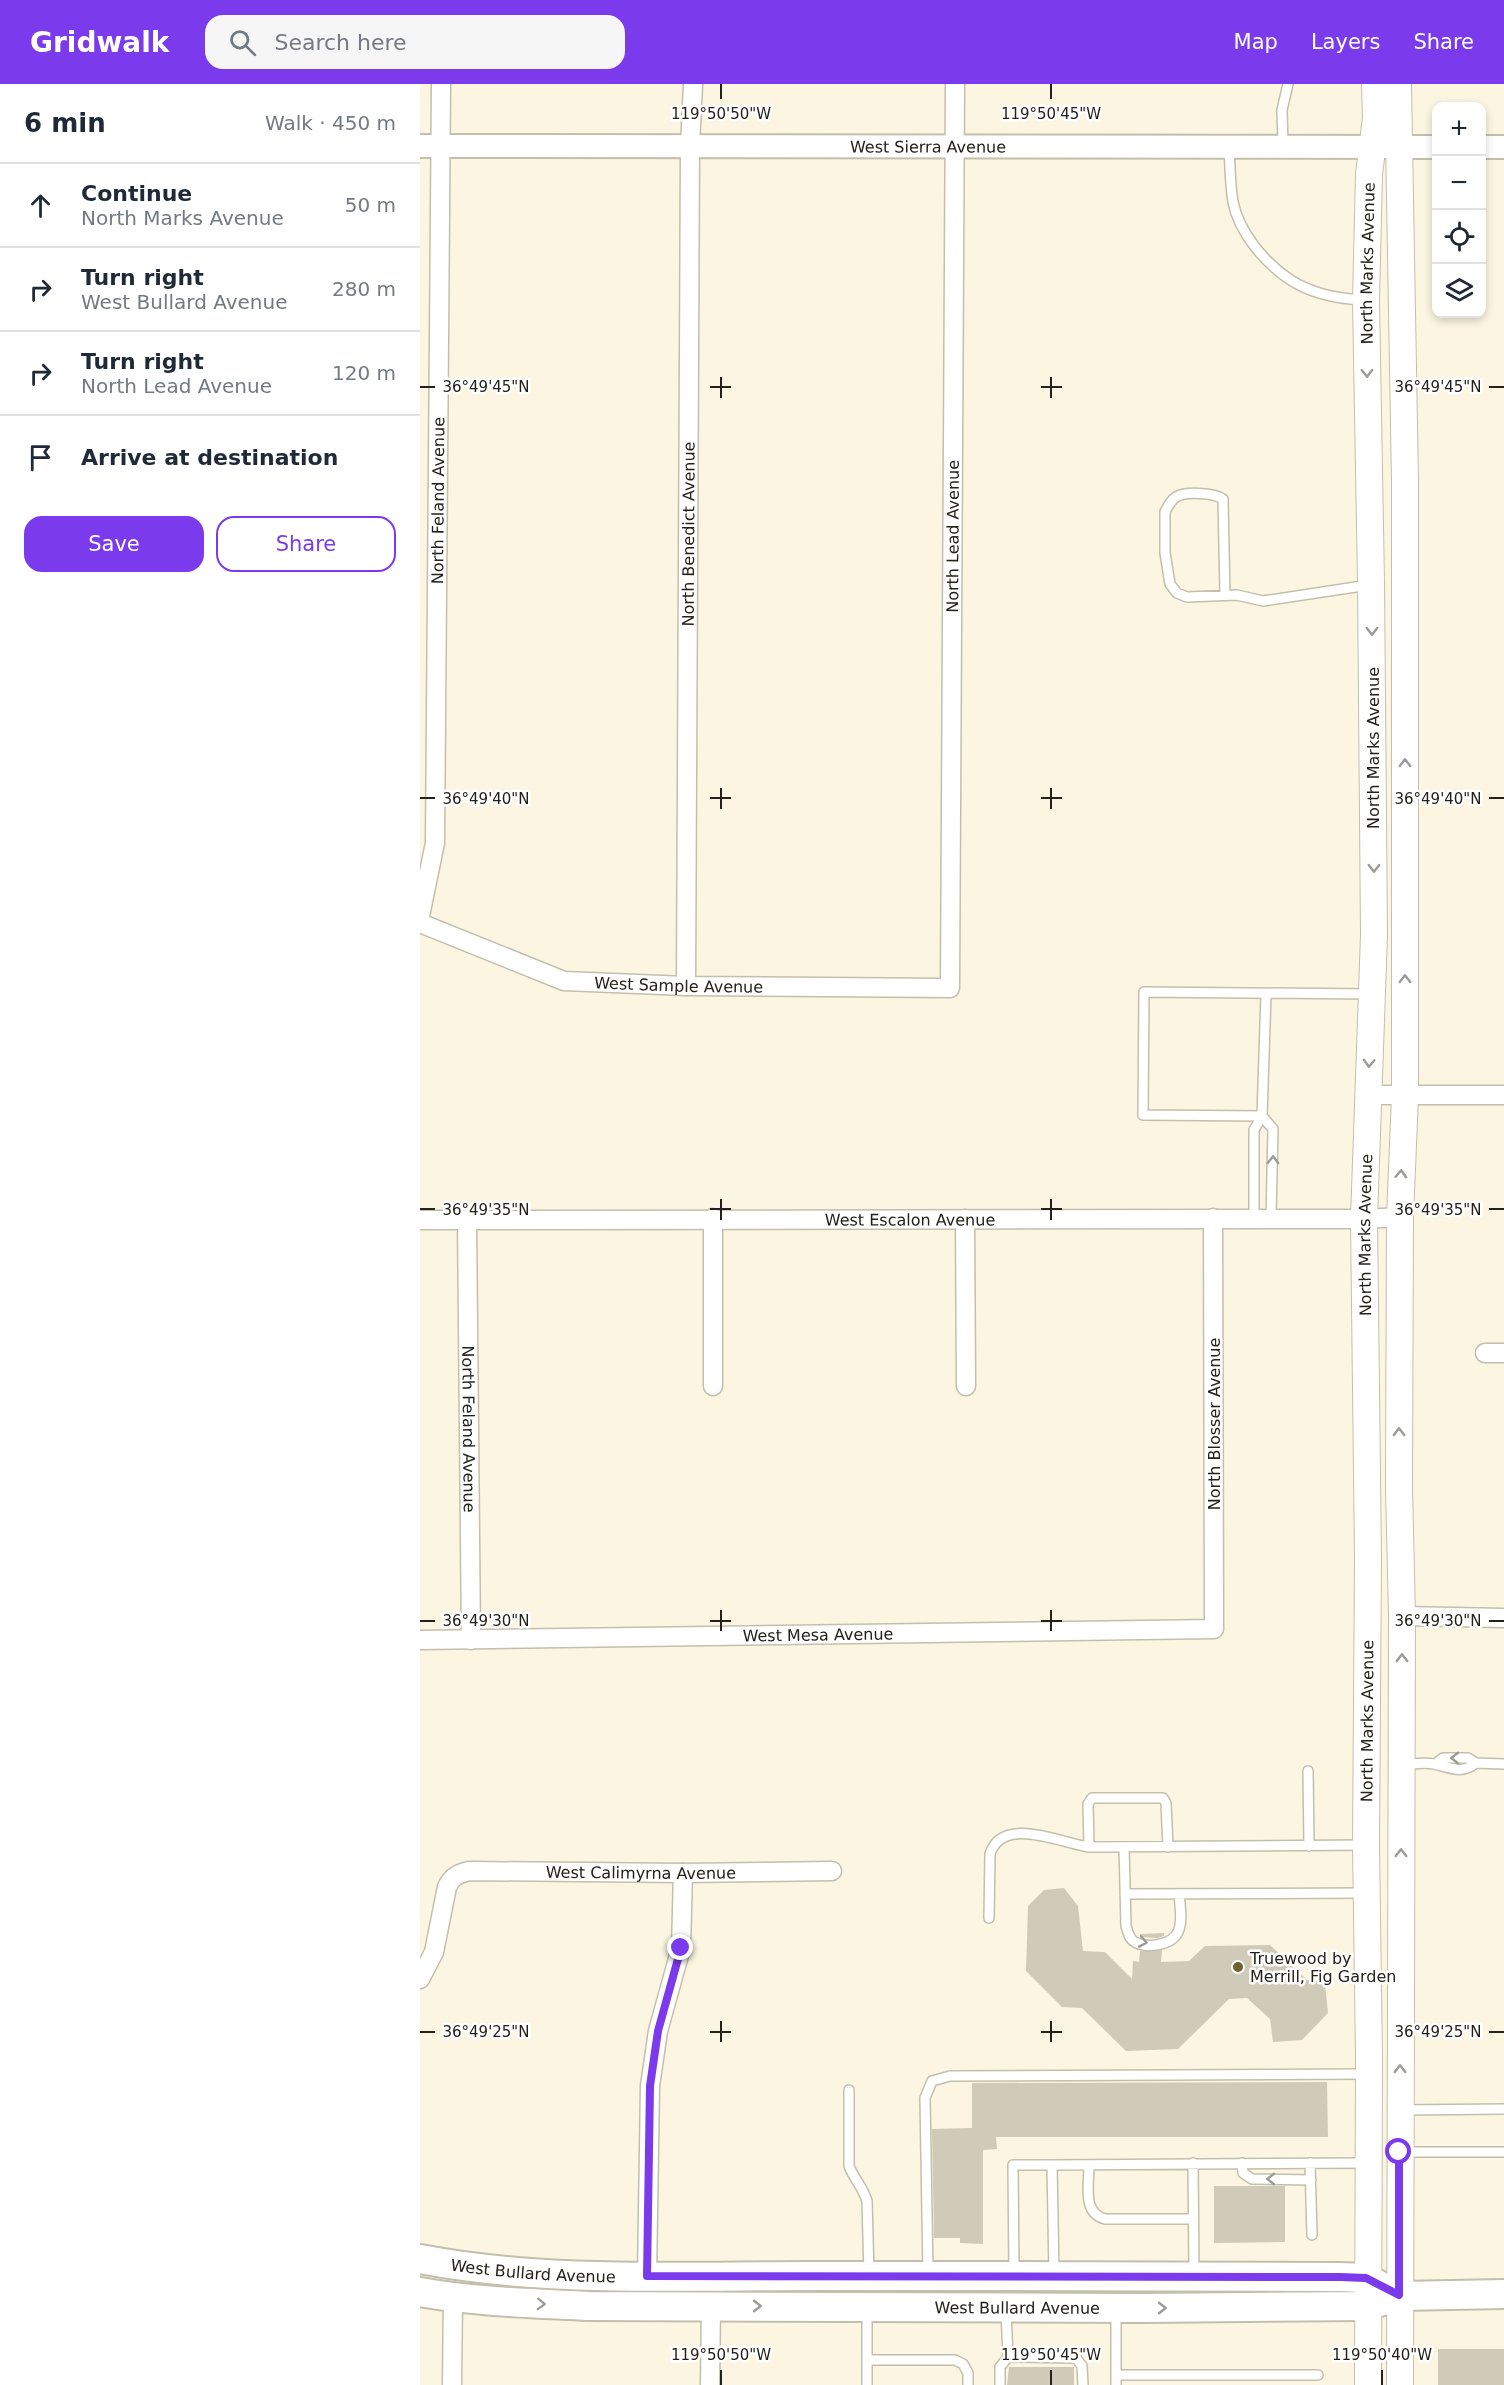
<!DOCTYPE html>
<html lang="en">
<head>
<meta charset="utf-8">
<style>
	:root { --surface:#fff; --page:#f6f6f7; --text:#1f2937; --muted:#747a83; --line:#e0e1e3; --accent:#7c3aed }
	body { margin:0; font-family:"DejaVu Sans",sans-serif; background:var(--page); color:var(--text) }
	.controls { position:absolute; right:18px; top:18px; display:grid; overflow:hidden; border-radius:12px; box-shadow:0 3px 9px #0003 }
	.controls button { width:54px; height:54px; display:grid; place-items:center; padding:0; border:0; border-bottom:2px solid var(--line); background:var(--surface); color:var(--text); font:30px sans-serif }
	.stop { position:absolute; width:18px; height:18px; margin:-14px; border:4px solid #7c3aed; border-radius:50%; background:#fff }
	.stop.end { background:#7c3aed; border-color:#fff; box-shadow:0 2px 6px #0008 }
	.list { margin:0; padding:0; list-style:none }
	h2 { display:flex; justify-content:space-between; align-items:center; height:78px; margin:0; padding:0 24px; font-size:26px }
	h2 small { font-size:20px; font-weight:400; color:var(--muted) }
	.list li { display:grid; grid-template-columns:39px 1fr auto; gap:18px; align-items:center; box-sizing:border-box; height:84px; padding:0 24px; border-top:2px solid var(--line) }
	.list b { display:block; font-size:22px; white-space:nowrap }
	.list p { margin:0; font-size:20px; white-space:nowrap; color:var(--muted) }
	.list em { font-size:20px; font-style:normal; color:var(--muted) }
	.actions { display:flex; gap:12px; padding:18px 24px }
	.actions a { flex:1; padding:14px 0; border:2px solid var(--accent); border-radius:18px; text-align:center; font-size:21px; color:var(--accent) }
	.actions .main { background:var(--accent); color:#fff }
	.icon { flex:none; width:33px; height:33px; fill:none; stroke:currentColor; stroke-width:2; stroke-linecap:round; stroke-linejoin:round }
	.map { position:relative; flex:none; width:1084px; height:2301px; overflow:hidden }
	header { display:flex; align-items:center; gap:36px; box-sizing:border-box; height:84px; padding:0 30px; background:var(--accent); color:#fff }
	header strong { font-size:28px }
	nav { display:flex; gap:33px; margin-inline-start:auto; font-size:21px }
	.search { width:420px; height:54px; background:var(--page); display:flex; align-items:center; gap:15px; box-sizing:border-box; padding:0 21px; border-radius:18px; color:var(--muted); font-size:22px }
	main { display:flex }
	aside { flex:1; background:var(--surface) }
	.map>svg:first-child { display:block }
	.building { fill:#d0cbb8 }
	.lines { fill:none; stroke-linecap:round; stroke-linejoin:round }
	.service-casing { stroke:#c4bfac; stroke-width:12 }
	.minor-casing { stroke:#c4bfac; stroke-width:21 }
	.tertiary-casing { stroke:#c4bfac; stroke-width:26 }
	.secondary-casing { stroke:#c4bfac; stroke-width:28 }
	.primary-casing { stroke:#c4bfac; stroke-width:32 }
	.service { stroke:#fff; stroke-width:9 }
	.minor { stroke:#fff; stroke-width:18 }
	.tertiary { stroke:#fff; stroke-width:22 }
	.secondary { stroke:#fff; stroke-width:26 }
	.primary { stroke:#fff; stroke-width:28 }
	.oneway { stroke:#9c9b98 }
	.route { stroke:#7c3aed; stroke-width:8 }
	.ticks { fill:none; stroke:#23211a; stroke-width:2 }
	.poi-dot { fill:#706230; stroke:#fff; stroke-width:2 }
	.labels { text-anchor:middle; stroke-width:5; stroke-linejoin:round; paint-order:stroke }
	.street-label { font-size:16px; fill:#23211a; stroke:#fff }
	.poi-label { font-size:16px; fill:#23211a; stroke:#fff; text-anchor:start }
	.ticks-label { font-size:15px; text-anchor:middle; fill:#23211a; stroke:#fff; stroke-width:5; stroke-linejoin:round; paint-order:stroke }
</style>
</head>
<body>
<header>
<strong>Gridwalk</strong>
<div class="search"><svg class="icon" aria-label="search" viewBox="0 0 24 24"><circle cx="10" cy="10" r="6"/><path d="M15 15l6 6"/></svg>Search here</div>
<nav><a>Map</a><a>Layers</a><a>Share</a></nav>
</header>
<main>
<aside>
<h2>6 min<small>Walk · 450 m</small></h2>
<ul class="list">
<li><svg class="icon" aria-label="ahead" viewBox="0 0 24 24"><path d="M12 20V5M6 11l6-6 6 6"/></svg><div><b>Continue</b><p>North Marks Avenue</p></div><em>50 m</em></li>
<li><svg class="icon" aria-label="right" viewBox="0 0 24 24"><path d="M7 20v-9h11M14 6l5 5-5 5"/></svg><div><b>Turn right</b><p>West Bullard Avenue</p></div><em>280 m</em></li>
<li><svg class="icon" aria-label="right" viewBox="0 0 24 24"><path d="M7 20v-9h11M14 6l5 5-5 5"/></svg><div><b>Turn right</b><p>North Lead Avenue</p></div><em>120 m</em></li>
<li><svg class="icon" aria-label="arrive" viewBox="0 0 24 24"><path d="M6 21V4h12l-3 4 3 4H6"/></svg><div><b>Arrive at destination</b></div></li>
</ul>
<div class="actions"><a class="main">Save</a><a>Share</a></div>
</aside>
<div class="map">
<svg width="1084" height="2301" viewBox="0 0 1084 2301">
	<rect width="100%" height="100%" fill="#fbf5e2"/>
	<path class="building" d="M644,1804L658,1822L663,1867L685,1868L712,1895L713,1877L719,1878L720,1867L742,1866L741,1878L769,1877L785,1862L850,1861L887,1896L905,1899L908,1929L882,1956L853,1958L850,1935L827,1914L809,1915L758,1965L706,1967L662,1924L642,1923L606,1887L608,1822L624,1806Z
		M744,1849V1852L737,1854L720,1853V1850Z
		M907,1998L908,2053H576L577,2065L563,2066V2160L540,2159V2154H514L512,2045L552,2044V1999Z
		M794,2102H865V2158L794,2159Z
		M1018,2265H1084V2301H1018Z
		M589,2283H654V2301H587Z"/>
	<g class="lines">
		<defs>
			<path id="service" d="M809,62C810,81 810,100 813,118C819,148 844,178 869,195C890,209 919,215 944,216
				M863,63L862,26L868,0
				M805,511L803,415C794,409 766,407 756,413C750,417 748,422 745,428V469L750,500L757,509L767,513L817,511L843,517L949,501
				M846,910L842,1032L723,1031L724,908L949,910
				M834,1134V1046L842,1032L853,1045L851,1134
				M1015,1680L1023,1674H1048L1056,1679L1084,1680
				M984,1681C993,1680 1005,1678 1014,1680C1029,1683 1041,1691 1056,1679
				M888,1687L889,1762
				M669,1763L668,1720L672,1714H743L746,1719L748,1763
				M704,1763L706,1842C708,1848 709,1855 715,1858C727,1865 752,1861 758,1848C763,1838 760,1822 759,1810
				M705,1810L945,1809
				M569,1834L570,1770C582,1731 641,1759 669,1763L945,1761
				M429,2006V2082C434,2095 443,2103 447,2117L449,2190
				M981,2026L1084,2025
				M982,2068H1084
				M773,2079L774,2188
				M822,2079L823,2089L832,2095L891,2096
				M890,2079L892,2151
				M669,2081C669,2101 662,2129 685,2135H773
				M508,2189L505,2014L512,1997L530,1992L946,1990
				M594,2190L593,2081H632
				M634,2190L632,2081L947,2079
				M447,2225V2301
				M696,2228V2301
				M588,2273L656,2274L662,2282L663,2301
				M447,2276H535L543,2280L548,2289V2301
				M696,2291H898
				M580,2301V2283L588,2273L586,2226"/>
			<g id="minor">
				<path id="s1" d="M0,832L15,759L21,0"/>
				<path id="s2" d="M0,839L144,897L266,902L530,904L535,0"/>
				<path id="s3" d="M266,902L270,63L273,0"/>
				<path d="M948,1011H1084"/>
				<path d="M293,1134V1302"/>
				<path id="s4" d="M47,1135L51,1556"/>
				<path d="M545,1135L546,1302"/>
				<path id="s5" d="M0,1136L944,1135L980,1133"/>
				<path d="M1065,1269H1084"/>
				<path d="M982,1532L1084,1534"/>
				<path id="s6" d="M0,1556L794,1545L793,1134"/>
				<path id="s7" d="M0,1895L14,1868L27,1803C32,1792 38,1790 49,1787L263,1789L412,1787"/>
				<path d="M227,2192L230,2002L238,1947L261,1864L263,1789"/>
				<path d="M32,2301L33,2214"/>
				<path d="M290,2301L291,2222"/>
			</g>
			<g id="tertiary">
				<path id="s8" d="M0,62L1016,63"/>
				<path d="M1062,63H1084"/>
			</g>
			<g id="secondary">
				<path d="M978,0L985,398V1012L980,1133L979,1403L982,1532L980,2301"/>
				<path id="s9" d="M948,2301L949,1971L946,1761L948,1474L944,1135L954,851L951,498L946,216L949,90L956,34L955,0"/>
			</g>
			<g id="primary">
				<path id="s10" d="M0,2175C125,2199 261,2192 388,2192C565,2192 743,2192 920,2193L946,2194L979,2212"/>
				<path id="s11" d="M0,2208C56,2218 112,2219 168,2222L724,2224L947,2222L979,2212L1084,2210"/>
			</g>
		</defs>
		<use href="#service" class="service-casing"/>
		<use href="#minor" class="minor-casing"/>
		<use href="#tertiary" class="tertiary-casing"/>
		<use href="#secondary" class="secondary-casing"/>
		<use href="#primary" class="primary-casing"/>
		<use href="#service" class="service"/>
		<use href="#minor" class="minor"/>
		<use href="#tertiary" class="tertiary"/>
		<use href="#secondary" class="secondary"/>
		<use href="#primary" class="primary"/>
	</g>
	<defs><path id="oneway-chevron" d="M-2-3.5L2.5 0L-2 3.5" fill="none" stroke-width="1.6" stroke-linecap="round" stroke-linejoin="round" transform="scale(1.5)"/></defs>
	<g class="oneway">
		<use href="#oneway-chevron" transform="translate(947 289) rotate(89)"/>
		<use href="#oneway-chevron" transform="translate(952 547) rotate(90)"/>
		<use href="#oneway-chevron" transform="translate(985 679) rotate(-90)"/>
		<use href="#oneway-chevron" transform="translate(954 784) rotate(90)"/>
		<use href="#oneway-chevron" transform="translate(985 895) rotate(-90)"/>
		<use href="#oneway-chevron" transform="translate(949 979) rotate(92)"/>
		<use href="#oneway-chevron" transform="translate(853 1076) rotate(-89)"/>
		<use href="#oneway-chevron" transform="translate(981 1090) rotate(-88)"/>
		<use href="#oneway-chevron" transform="translate(979 1348) rotate(-90)"/>
		<use href="#oneway-chevron" transform="translate(982 1574) rotate(-90)"/>
		<use href="#oneway-chevron" transform="translate(1035 1674) rotate(180)"/>
		<use href="#oneway-chevron" transform="translate(981 1769) rotate(-90)"/>
		<use href="#oneway-chevron" transform="translate(723 1858) rotate(11)"/>
		<use href="#oneway-chevron" transform="translate(980 1985) rotate(-90)"/>
		<use href="#oneway-chevron" transform="translate(851 2095) rotate(-179)"/>
		<use href="#oneway-chevron" transform="translate(121 2220) rotate(2)"/>
		<use href="#oneway-chevron" transform="translate(337 2222)"/>
		<use href="#oneway-chevron" transform="translate(742 2224)"/>
	</g>
	<g class="lines">
		<path class="route" d="M261,1864L238,1947L230,2002L227,2192L920,2193L946,2194L979,2211V2068"/>
	</g>
	<path class="ticks" d="M301,0V15M631,0V15M301,293V314M631,293V314M0,303H15M290,303H311M621,303H642M1069,303H1084M301,704V725M631,704V725M0,714H15M290,714H311M621,714H642M1069,714H1084M301,1115V1136M631,1115V1136M0,1125H15M290,1125H311M621,1125H642M1069,1125H1084M301,1526V1547M631,1526V1547M0,1537H15M290,1537H311M621,1537H642M1069,1537H1084M301,1937V1958M631,1937V1958M0,1948H15M290,1948H311M621,1948H642M1069,1948H1084M301,2286V2301M631,2286V2301M962,2286V2301"/>
	<circle class="poi-dot" cx="818" cy="1883" r="6"/>
	<g class="labels">
		<g class="street-label">
			<text dy="6" stroke="none"><textPath href="#s8" startOffset="508">West Sierra Avenue</textPath></text>
			<text dy="6" stroke="none"><textPath href="#s9" startOffset="2122">North Marks Avenue</textPath></text>
			<text dy="6" stroke="none"><textPath href="#s1" startOffset="417">North Feland Avenue</textPath></text>
			<text dy="6" stroke="none"><textPath href="#s3" startOffset="452">North Benedict Avenue</textPath></text>
			<text dy="6" stroke="none"><textPath href="#s2" startOffset="993">North Lead Avenue</textPath></text>
			<text transform="translate(953 664) rotate(-90)" y="6">North Marks Avenue</text>
			<text dy="6" stroke="none"><textPath href="#s2" startOffset="270">West Sample Avenue</textPath></text>
			<text dy="6" stroke="none"><textPath href="#s5" startOffset="490">West Escalon Avenue</textPath></text>
			<text dy="6" stroke="none"><textPath href="#s9" startOffset="1150">North Marks Avenue</textPath></text>
			<text transform="translate(794 1340) rotate(-90)" y="6">North Blosser Avenue</text>
			<text dy="6" stroke="none"><textPath href="#s4" startOffset="210">North Feland Avenue</textPath></text>
			<text dy="6" stroke="none"><textPath href="#s6" startOffset="398">West Mesa Avenue</textPath></text>
			<text dy="6" stroke="none"><textPath href="#s9" startOffset="664">North Marks Avenue</textPath></text>
			<text dy="6" stroke="none"><textPath href="#s7" startOffset="297">West Calimyrna Avenue</textPath></text>
			<text dy="6" stroke="none"><textPath href="#s10" startOffset="114">West Bullard Avenue</textPath></text>
			<text dy="6" stroke="none"><textPath href="#s11" startOffset="598">West Bullard Avenue</textPath></text>
		</g>
		<g class="poi-label">
			<text x="830" y="1880">Truewood by<tspan x="830" dy="18">Merrill, Fig Garden</tspan></text>
		</g>
	</g>
	<g class="ticks-label">
		<text x="301" y="35">119°50'50"W</text>
		<text x="631" y="35">119°50'45"W</text>
		<text x="66" y="308">36°49'45"N</text>
		<text x="1018" y="308">36°49'45"N</text>
		<text x="66" y="720">36°49'40"N</text>
		<text x="1018" y="720">36°49'40"N</text>
		<text x="66" y="1131">36°49'35"N</text>
		<text x="1018" y="1131">36°49'35"N</text>
		<text x="66" y="1542">36°49'30"N</text>
		<text x="1018" y="1542">36°49'30"N</text>
		<text x="66" y="1953">36°49'25"N</text>
		<text x="1018" y="1953">36°49'25"N</text>
		<text x="301" y="2276">119°50'50"W</text>
		<text x="631" y="2276">119°50'45"W</text>
		<text x="962" y="2276">119°50'40"W</text>
	</g>
</svg>
<div class="controls">
<button>+</button>
<button>−</button>
<button><svg class="icon" aria-label="locate" viewBox="0 0 24 24"><circle cx="12" cy="12" r="6"/><path d="M12 2v4M12 18v4M2 12h4M18 12h4"/></svg></button>
<button><svg class="icon" aria-label="layers" viewBox="0 0 24 24"><path d="M12 4l9 5-9 5-9-5zM3 14l9 5 9-5"/></svg></button>
</div>
<div class="stop" style="left:979px;top:2068px"></div>
<div class="stop end" style="left:261px;top:1864px"></div>
</div>
</main>
</body>
</html>
